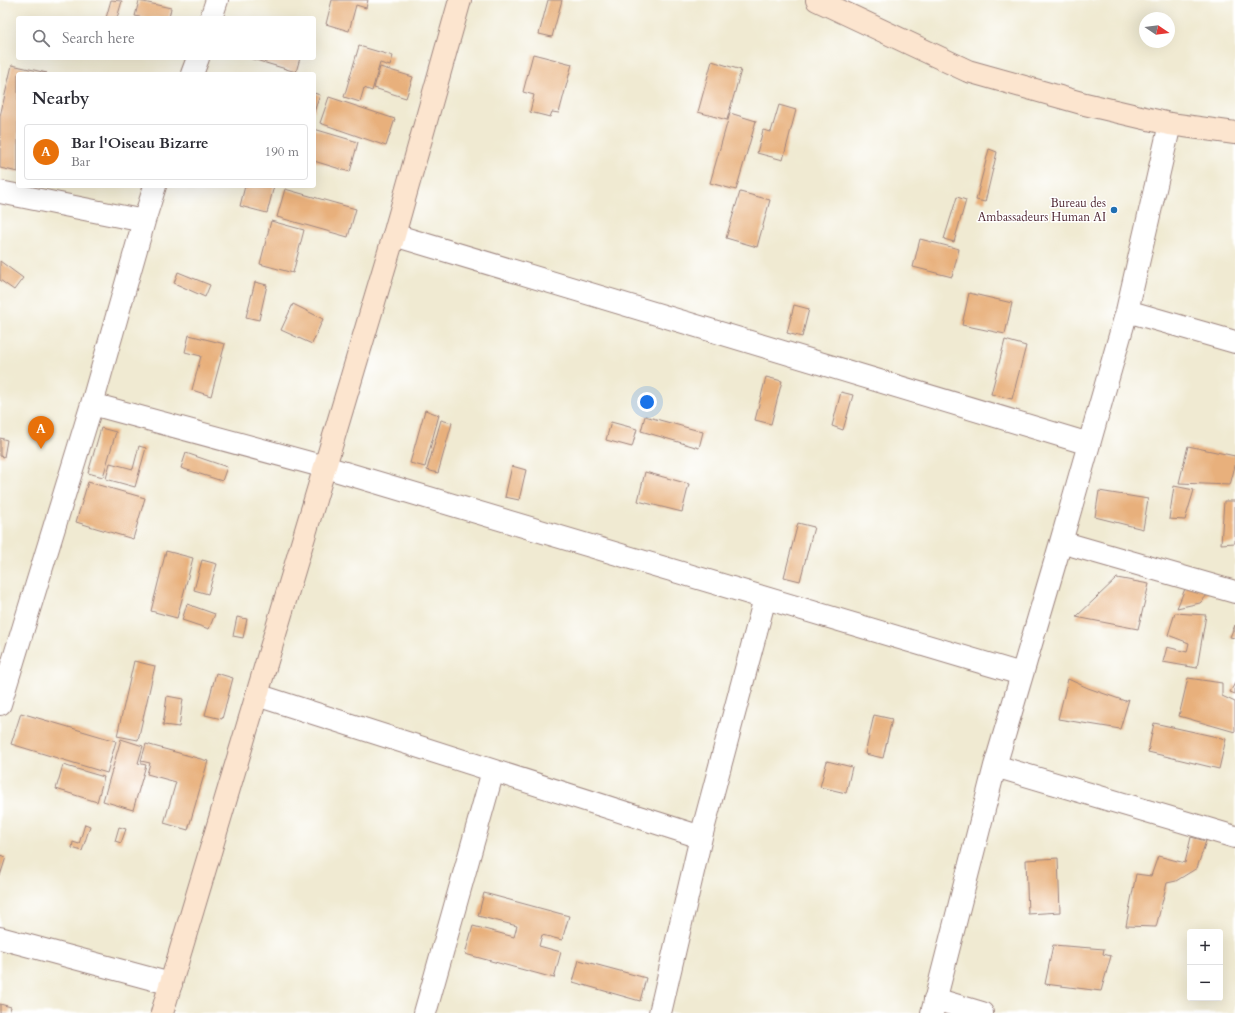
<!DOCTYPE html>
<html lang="en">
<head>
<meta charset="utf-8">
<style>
	:root { --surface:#fff; --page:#f7f7f7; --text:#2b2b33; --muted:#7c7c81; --line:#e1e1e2; --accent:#d93025 }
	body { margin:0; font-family:Cardo,serif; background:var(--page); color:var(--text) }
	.controls { position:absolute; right:12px; bottom:12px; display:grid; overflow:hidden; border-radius:4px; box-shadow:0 4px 16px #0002 }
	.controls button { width:36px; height:36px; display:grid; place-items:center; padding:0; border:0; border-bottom:1px solid var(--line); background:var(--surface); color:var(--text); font:20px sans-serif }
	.compass { position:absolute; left:1139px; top:12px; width:36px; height:36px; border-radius:50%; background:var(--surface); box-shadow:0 4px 16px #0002; rotate:103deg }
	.you { position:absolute; left:647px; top:402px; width:14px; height:14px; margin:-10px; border:3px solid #fff; border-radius:50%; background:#1a73e8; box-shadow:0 0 0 6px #1a73e833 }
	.badge { display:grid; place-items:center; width:26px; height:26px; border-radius:50%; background:var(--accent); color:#fff; font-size:13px; font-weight:700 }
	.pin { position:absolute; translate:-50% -33px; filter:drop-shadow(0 1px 2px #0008) }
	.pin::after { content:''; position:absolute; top:21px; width:14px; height:12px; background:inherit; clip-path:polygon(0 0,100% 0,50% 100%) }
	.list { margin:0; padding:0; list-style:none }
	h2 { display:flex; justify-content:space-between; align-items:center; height:52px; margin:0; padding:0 16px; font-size:17px }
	h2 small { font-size:13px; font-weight:400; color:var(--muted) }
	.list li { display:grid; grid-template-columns:26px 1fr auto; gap:12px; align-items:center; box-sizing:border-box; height:56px; margin:0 8px 8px; padding:0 8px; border:1px solid var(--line); border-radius:4px }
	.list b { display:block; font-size:15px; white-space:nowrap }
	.list p { margin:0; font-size:13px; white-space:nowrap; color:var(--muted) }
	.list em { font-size:13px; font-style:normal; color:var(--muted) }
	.icon { flex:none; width:22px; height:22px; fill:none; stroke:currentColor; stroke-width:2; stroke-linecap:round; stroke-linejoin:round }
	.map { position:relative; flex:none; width:1235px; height:1013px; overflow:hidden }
	.search { position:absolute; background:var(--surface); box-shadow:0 4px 16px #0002; left:16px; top:16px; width:300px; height:44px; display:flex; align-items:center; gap:10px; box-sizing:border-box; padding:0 14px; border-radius:4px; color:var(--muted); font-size:15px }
	.panel { position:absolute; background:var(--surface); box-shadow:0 4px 16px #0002; left:16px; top:72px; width:300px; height:116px; border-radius:4px }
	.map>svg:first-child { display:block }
	.building { fill:#e8b07c }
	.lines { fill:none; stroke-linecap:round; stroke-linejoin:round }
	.street-casing { stroke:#9d847e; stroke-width:24 }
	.secondary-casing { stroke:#9d847e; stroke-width:24 }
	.street { stroke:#fff; stroke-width:22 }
	.secondary { stroke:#fce5cf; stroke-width:22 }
	.poi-dot { fill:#1f6fb2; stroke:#fff; stroke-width:1.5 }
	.labels { text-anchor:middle; stroke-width:3; stroke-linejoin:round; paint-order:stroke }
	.poi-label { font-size:12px; fill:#4a1f2b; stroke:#fff; text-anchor:end }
</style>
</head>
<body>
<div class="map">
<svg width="1235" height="1013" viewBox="0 0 1235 1013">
	<rect width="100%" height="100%" fill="#fff"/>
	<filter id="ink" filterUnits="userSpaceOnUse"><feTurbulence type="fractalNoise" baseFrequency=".025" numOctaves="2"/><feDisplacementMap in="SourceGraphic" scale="8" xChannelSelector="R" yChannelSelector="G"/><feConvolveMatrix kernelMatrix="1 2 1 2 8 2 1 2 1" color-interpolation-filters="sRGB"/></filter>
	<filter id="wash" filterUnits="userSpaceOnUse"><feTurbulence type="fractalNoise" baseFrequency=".012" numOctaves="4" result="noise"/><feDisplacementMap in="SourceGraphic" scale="16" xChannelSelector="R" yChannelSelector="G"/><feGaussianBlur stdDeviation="0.9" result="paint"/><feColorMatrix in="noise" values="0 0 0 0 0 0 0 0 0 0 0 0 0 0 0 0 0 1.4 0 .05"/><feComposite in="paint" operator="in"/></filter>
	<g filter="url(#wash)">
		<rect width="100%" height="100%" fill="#f0ead2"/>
		<g id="blocks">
			<path class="building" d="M111,0L122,1L117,18H106Z
				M332,0H368L366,8L356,5L349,31L326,24Z
				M548,0H562L552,37L539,34Z
				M139,1L171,8L169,18H144L135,16Z
				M359,46L393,56L390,66L380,63L372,91L364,88L360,102L344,97Z
				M533,54L572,64L559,113L552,112L550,117L530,112L534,95L523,92Z
				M249,58H300L296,72Z
				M712,61L741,70L727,120L698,112Z
				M12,65L47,73L18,74V172L0,168V116Z
				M380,67L413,77L406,98L374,88Z
				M314,93L320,95L314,112Z
				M329,97L395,119L386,146L320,123Z
				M779,105L796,110L783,160L757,153L763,130L771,132Z
				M730,113L756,121L736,190L710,183Z
				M314,129L358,142L350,172L314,161Z
				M989,149L997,152L985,202L976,200Z
				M245,186H274L267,213L240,206Z
				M285,189L356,209L348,237L277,217Z
				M740,192L770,200L757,247L726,238Z
				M957,197L966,200L954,242L944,239Z
				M271,221L304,230L293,273L260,264Z
				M920,239L959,249L952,277L913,267Z
				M0,261L23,278L14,290L0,280Z
				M178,272L210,285L205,297L174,283Z
				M255,282L267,285L259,320L246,317Z
				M969,293L1012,303L1005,334L962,325Z
				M293,304L323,319L312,344L281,330Z
				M794,305L809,309L802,337L787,333Z
				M189,335L225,344L211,396L192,390L201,356L185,352Z
				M1005,340L1026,346L1012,399L991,394Z
				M766,377L782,381L771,424L755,420Z
				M841,392L853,395L843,430L832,426Z
				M425,410L439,415L425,467L410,463Z
				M645,416L703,432L699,448L641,431Z
				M441,420L452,423L438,473L427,470Z
				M611,422L637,429L632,447L606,440Z
				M101,428L116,432L103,477L88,473Z
				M0,438L7,440L4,457L0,456Z
				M139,446L146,448L135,487L106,479L110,463L133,469Z
				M1188,446L1235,456V466L1230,485L1179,483Z
				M186,453L227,467L222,481L181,468Z
				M512,466L526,470L519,500L505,497Z
				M645,472L689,484L682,512L638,501Z
				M88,482L145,498L133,539L76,522Z
				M1174,486L1194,490L1185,520L1169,519Z
				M1099,491L1148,499L1143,529L1095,517Z
				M1224,501H1235V543L1221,544Z
				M798,523L814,527L800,581L784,577Z
				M166,551L193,558L177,618L151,611Z
				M202,560L217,564L208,594L194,590Z
				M1117,578L1149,584L1138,629L1076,617Z
				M1187,584L1210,592L1200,603L1177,608Z
				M187,604L215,614L209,629L182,620Z
				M1175,613L1206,615L1197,668L1163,662L1167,647L1187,652L1189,643L1168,635Z
				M237,617L247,619L243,638L233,636Z
				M1235,625V638L1230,637Z
				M134,661L155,666L138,740L117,736Z
				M216,673L233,678L222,719L205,715Z
				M1188,678L1222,683V696L1235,702V732L1179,716Z
				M1068,679L1088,688L1125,701L1129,699L1120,729L1058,719Z
				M1235,683V694L1230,692Z
				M167,696L183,699L179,727L163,725Z
				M21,713L116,741L107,773L11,744Z
				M874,715L892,719L883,758L865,754Z
				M1154,723L1226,739L1219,769L1148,752Z
				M121,739L143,746L138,763L146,765L133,810L103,801Z
				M146,744L208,761L188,830L164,823L176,782L147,774L150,763L141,761Z
				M827,761L852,767L846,793L820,787Z
				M63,765L104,777L97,802L56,789Z
				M85,824L90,826L82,851L72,848L73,842L79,844Z
				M119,827L126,829L121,843L115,841Z
				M1191,837L1206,841L1197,868L1176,881L1167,883L1156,927L1126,926L1136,874L1151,876L1158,856L1185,863Z
				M0,855L6,857L0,876Z
				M1058,858L1060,912L1028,914L1026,860Z
				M484,893L569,916L562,940L542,935L539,946L561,952L554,978L465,954L473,926L514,937L517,926L478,916Z
				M1053,945L1104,949L1103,954L1111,956L1101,991L1045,984Z
				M579,960L646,978L640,1001L573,982Z
				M0,1004L11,1007L9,1013H0Z"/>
		</g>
	</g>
	<g filter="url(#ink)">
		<use href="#blocks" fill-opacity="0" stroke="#9d847e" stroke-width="1"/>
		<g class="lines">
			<defs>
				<path id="street" d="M211,18L217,0
					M192,74L198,58
					M0,192L144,221
					M394,235L1089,444
					M1127,311L1235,342
					M92,404L325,467L1021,674
					M1061,542L1235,592
					M257,695L701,837
					M0,704L92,404L144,221L155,186
					M995,766L1235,837
					M0,938L171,984
					M935,999L982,1013
					M425,1013L493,771
					M660,1013L701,837L765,598
					M932,1013L995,766L1061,542L1127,311L1170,124"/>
				<path id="secondary" d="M817,0L968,71L1085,104L1170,124L1235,133
					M162,1013L394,235L460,0"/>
			</defs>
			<use href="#street" class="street-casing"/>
			<use href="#secondary" class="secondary-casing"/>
			<use href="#street" class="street"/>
			<use href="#secondary" class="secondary"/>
		</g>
	</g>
	<circle class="poi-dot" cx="1114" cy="210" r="4"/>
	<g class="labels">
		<g class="poi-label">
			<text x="1106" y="207">Bureau des<tspan x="1106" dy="14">Ambassadeurs Human AI</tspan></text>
		</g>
	</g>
</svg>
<div class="controls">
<button>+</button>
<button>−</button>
</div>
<svg class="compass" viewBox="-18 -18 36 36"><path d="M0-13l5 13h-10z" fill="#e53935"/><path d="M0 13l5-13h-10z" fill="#7c7c81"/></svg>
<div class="you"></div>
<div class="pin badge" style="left:41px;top:449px;background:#e8710a">A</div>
<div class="search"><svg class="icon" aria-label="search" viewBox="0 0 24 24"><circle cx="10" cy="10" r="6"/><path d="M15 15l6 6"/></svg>Search here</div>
<section class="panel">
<h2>Nearby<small></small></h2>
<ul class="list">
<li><span class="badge" style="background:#e8710a">A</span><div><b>Bar l'Oiseau Bizarre</b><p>Bar</p></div><em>190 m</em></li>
</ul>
</section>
</div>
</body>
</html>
